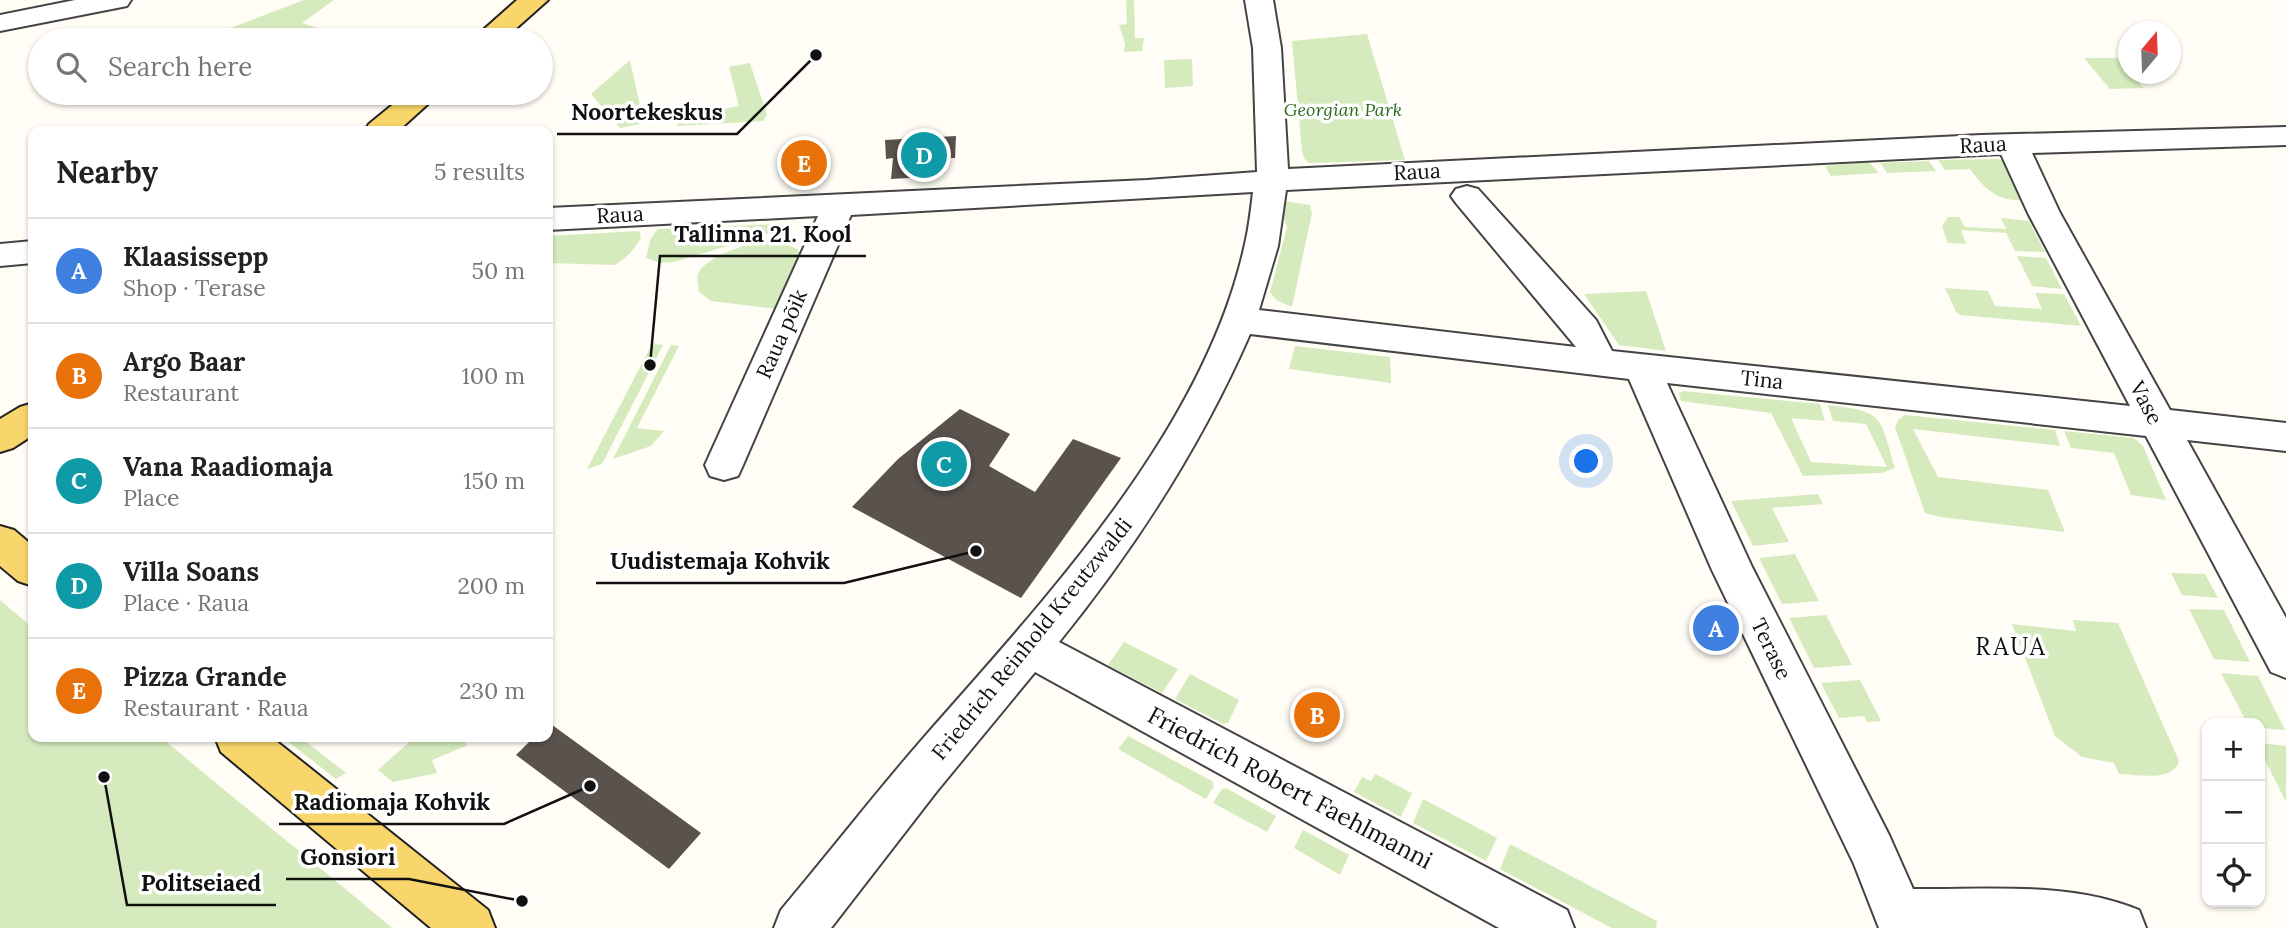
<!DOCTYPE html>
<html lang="en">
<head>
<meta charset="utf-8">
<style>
	:root { --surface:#fff; --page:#f6f6f6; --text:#222; --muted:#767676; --line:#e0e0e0; --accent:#c4262e }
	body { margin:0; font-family:Lora,serif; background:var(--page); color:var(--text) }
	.controls { position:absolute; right:21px; bottom:21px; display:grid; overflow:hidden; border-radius:14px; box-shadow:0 2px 5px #0004 }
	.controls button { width:63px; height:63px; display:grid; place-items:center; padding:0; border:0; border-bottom:2px solid var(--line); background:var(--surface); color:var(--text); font:35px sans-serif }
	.compass { position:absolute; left:2118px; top:21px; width:63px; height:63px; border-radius:50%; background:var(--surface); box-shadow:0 2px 5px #0004; rotate:19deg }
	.you { position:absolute; left:1587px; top:462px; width:24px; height:24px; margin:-18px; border:5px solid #fff; border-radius:50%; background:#1a73e8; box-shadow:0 0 0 10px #1a73e833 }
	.badge { display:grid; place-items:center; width:46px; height:46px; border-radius:50%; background:var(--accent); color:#fff; font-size:23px; font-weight:700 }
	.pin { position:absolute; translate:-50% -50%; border:4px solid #fff; box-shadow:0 2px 7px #0006 }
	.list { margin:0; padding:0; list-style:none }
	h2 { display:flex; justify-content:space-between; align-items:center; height:91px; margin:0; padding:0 28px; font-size:30px }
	h2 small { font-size:23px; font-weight:400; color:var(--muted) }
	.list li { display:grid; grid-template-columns:46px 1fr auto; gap:21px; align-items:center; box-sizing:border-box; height:105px; padding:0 28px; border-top:2px solid var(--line) }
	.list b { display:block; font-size:26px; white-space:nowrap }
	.list p { margin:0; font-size:23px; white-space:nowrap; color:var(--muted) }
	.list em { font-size:23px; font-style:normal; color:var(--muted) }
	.icon { flex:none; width:38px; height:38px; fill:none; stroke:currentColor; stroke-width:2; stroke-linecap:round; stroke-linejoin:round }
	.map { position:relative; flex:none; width:2286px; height:928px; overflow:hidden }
	.search { position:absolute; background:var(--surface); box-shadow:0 2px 5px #0004; left:28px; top:28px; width:525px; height:77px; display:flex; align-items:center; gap:18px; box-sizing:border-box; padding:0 24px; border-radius:38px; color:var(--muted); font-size:26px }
	.panel { position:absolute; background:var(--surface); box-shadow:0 2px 5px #0004; left:28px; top:126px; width:525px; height:616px; border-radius:14px }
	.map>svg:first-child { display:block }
	.green { fill:#d5ebbd }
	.building { fill:#5a524d }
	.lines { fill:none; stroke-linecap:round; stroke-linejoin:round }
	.minor-casing { stroke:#444; stroke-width:4 }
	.major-casing { stroke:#222; stroke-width:4 }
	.minor { fill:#fff; fill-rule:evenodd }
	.major { fill:#f9d66b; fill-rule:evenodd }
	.labels { text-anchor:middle; stroke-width:7; stroke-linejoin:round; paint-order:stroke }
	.far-park-label { font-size:18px; font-style:italic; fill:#2f6b1f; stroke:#fff }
	.street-label { font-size:21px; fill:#111; stroke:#fff }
	.quarter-label { font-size:24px; letter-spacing:2px; fill:#111; stroke:#fff }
	.near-street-label { font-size:24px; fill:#111; stroke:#fff }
	.leader { fill:none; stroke:#111; stroke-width:2.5 }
	.callout-dot { fill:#111; stroke:#fff; stroke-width:2.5 }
	.callout-label { font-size:23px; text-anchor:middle; font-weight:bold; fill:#111; stroke:#fff; stroke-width:7; stroke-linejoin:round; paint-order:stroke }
</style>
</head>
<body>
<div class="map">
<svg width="2286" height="928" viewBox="0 0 2286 928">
	<rect width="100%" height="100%" fill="#fffdf5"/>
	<path class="green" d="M304,0H334L302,23L357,40H199Z
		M1126,0H1134L1135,38H1144L1142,51L1124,52L1125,44L1119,25L1127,24Z
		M1367,34L1405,160L1309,163L1304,158L1302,151L1292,41Z
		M2084,58H2117L2144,88L2110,89Z
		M1192,59L1193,86L1165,88L1164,60Z
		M630,60L643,120L640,124L620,128L591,94Z
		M750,63L767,115L763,121L677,126L675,110L691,106L699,114L739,106L729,67Z
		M1998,159L2008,162L2024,200C1997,202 1985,189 1970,169L1945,170L1938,160Z
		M1929,161L1936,171L1887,173L1880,163Z
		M1869,162L1879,173L1831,176L1825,166Z
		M1284,201L1310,205L1312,213L1292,307L1276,300L1270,292L1287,227L1283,216Z
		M1948,217H1959L1965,227L2006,229L2001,218L2029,221L2045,252L2015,251L2006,233L1961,230L1966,244L1948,243L1942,226Z
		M779,224L776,230L764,235L674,262L661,263L646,258L651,238L658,229Z
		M639,231L641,238C634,249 626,260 614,265L548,263V236Z
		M773,238L797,249L801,255L777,309L711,301L699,292L697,277C702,255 753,243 773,238Z
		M2017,256L2046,258L2062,289L2032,286Z
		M1945,288L1988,291L1995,306L2042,309L2035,293L2064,294L2081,326L1960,315L1956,312Z
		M1646,291L1666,351L1619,345L1584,294Z
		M652,344L663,345L602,464L587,469Z
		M671,345L679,346L637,428L664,431L651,446L613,459Z
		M1295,346L1390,357L1391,383L1289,369Z
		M1683,391L1820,404L1825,421L1791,418L1811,462L1887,467L1866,424L1833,421L1828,405C1885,412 1879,415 1895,468L1881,473L1803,476L1771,413L1681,401L1679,393Z
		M1905,415L2055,430L2060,446L1913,429L1938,477L2048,490L2065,532L1941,517L1925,513L1895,427L1898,420Z
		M2064,431L2134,438L2143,446L2166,500L2131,495L2114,453L2071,448Z
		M1818,494L1823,504L1772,508L1789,542L1753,546L1731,501Z
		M1795,554L1819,601L1782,604L1759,558Z
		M2171,573L2205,574L2218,598L2182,595Z
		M0,600L33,628V737H161C237,802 316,863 392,928H0Z
		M2189,609L2224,610L2250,662L2214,659Z
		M1826,615L1852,665L1814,668L1789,618Z
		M2073,620L2118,623L2179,761C2173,783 2137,774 2119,774L2114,763L2082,757L2055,736L2012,624L2076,631Z
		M1124,642L1178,669L1162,693L1108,665Z
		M2221,673L2258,676L2285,730L2260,728V723H2247Z
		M1190,674L1239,700L1228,723L1223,724L1175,699Z
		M1860,680L1881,721L1867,722L1864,716L1839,718L1821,683Z
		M1128,736L1212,781L1214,786L1206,799L1118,749Z
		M282,737H300L346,773L336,779Z
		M415,737H457L468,745L432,760L437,773L393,782L378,770Z
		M2260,743L2286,746V802L2260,750Z
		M1375,774L1412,793L1401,817L1354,792L1362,777L1371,781Z
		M1226,788L1276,816L1267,832L1213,803L1221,790Z
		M1423,799L1497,838L1486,861L1413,823Z
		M1303,830L1349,855L1340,875L1294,848Z
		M1510,844L1657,921L1656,928H1612L1500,869Z"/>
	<path class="building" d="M956,136L955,158H943L941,176L891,179L893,158L886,159L885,140Z
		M960,409L1010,434L989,466L1035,492L1073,439L1121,458L1021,598L852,507L898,459Z
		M548,722L701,833L669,869L516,755L534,737H548Z"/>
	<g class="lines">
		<defs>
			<path id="minor" d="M75,0H131L127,6L117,8L0,31V15Z
				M1245,0H1273L1281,48L1288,169L1981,135L2286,127V145L2032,153L2060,213L2170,410L2286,423V451L2187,440L2286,618V678L2271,672L2146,436L1667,383L1752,567L1889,835L1913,889C1987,890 2069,881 2139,910L2146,928H1879L1854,864L1712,570L1629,379L1250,334C1201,446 1136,547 1059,642L1567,910L1574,928H1499L1035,672L937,791L831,928H774L781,910C830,852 876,792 926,735C1047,597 1205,429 1245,244C1249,227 1251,209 1253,192L851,215L743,465L738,476L724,480L710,476L705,465L818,216L548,230V208L1147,180L1257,172L1253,48ZM2001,154L2028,213L2130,406L1612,351L1596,320L1478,189L1467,186L1456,189L1451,196L1456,203L1576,347L1259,310L1278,246L1286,190Z
				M33,241V263L0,266V244Z"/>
			<path id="major" d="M517,0H548L503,40H472Z
				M407,93H440L398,131H365L369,124Z
				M33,403V435L13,448L0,452V419L20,407Z
				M0,526L14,530L33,546V586L18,581L0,566Z
				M215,737H271L488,910L495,928H431L221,752Z"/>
		</defs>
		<use href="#minor" class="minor-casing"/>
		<use href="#major" class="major-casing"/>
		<use href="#minor" class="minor"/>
		<use href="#major" class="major"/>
	</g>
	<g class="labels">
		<g class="far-park-label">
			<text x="1343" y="116">Georgian Park</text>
		</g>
		<g class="street-label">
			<text transform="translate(1983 145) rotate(-3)" y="7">Raua</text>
			<text transform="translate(1417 172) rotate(-3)" y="7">Raua</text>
			<text transform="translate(620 215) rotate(-3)" y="7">Raua</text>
			<text transform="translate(782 334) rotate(-66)" y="7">Raua põik</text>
			<text transform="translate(1762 380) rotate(6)" y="7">Tina</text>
			<text transform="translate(2146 403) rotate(62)" y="7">Vase</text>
			<text transform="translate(1032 639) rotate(-51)" y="7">Friedrich Reinhold Kreutzwaldi</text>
			<text transform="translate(1771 649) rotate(64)" y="7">Terase</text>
		</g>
		<g class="quarter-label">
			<text x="2011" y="655">RAUA</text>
		</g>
		<g class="near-street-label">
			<text transform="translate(1290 788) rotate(28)" y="8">Friedrich Robert Faehlmanni</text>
		</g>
	</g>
	<path class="leader" d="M816 55L737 134H557M650 365L660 256H866M976 551L844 583H596M590 786L504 824H279M522 901L409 879H286M104 777L127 905H276"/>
	<g class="callout-dot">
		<circle cx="816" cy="55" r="7"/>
		<circle cx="650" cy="365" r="7"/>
		<circle cx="976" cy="551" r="7"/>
		<circle cx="590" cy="786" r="7"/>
		<circle cx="522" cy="901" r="7"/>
		<circle cx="104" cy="777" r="7"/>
	</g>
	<g class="callout-label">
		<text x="647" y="120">Noortekeskus</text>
		<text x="763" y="242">Tallinna 21. Kool</text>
		<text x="720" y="569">Uudistemaja Kohvik</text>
		<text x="392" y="810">Radiomaja Kohvik</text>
		<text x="348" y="865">Gonsiori</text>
		<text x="201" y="891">Politseiaed</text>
	</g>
</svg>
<div class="controls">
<button>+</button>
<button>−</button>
<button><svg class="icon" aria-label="locate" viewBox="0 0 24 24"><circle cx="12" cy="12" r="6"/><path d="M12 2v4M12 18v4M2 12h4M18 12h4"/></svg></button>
</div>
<svg class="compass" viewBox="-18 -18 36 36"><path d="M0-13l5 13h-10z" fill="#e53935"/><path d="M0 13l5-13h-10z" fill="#767676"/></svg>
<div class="you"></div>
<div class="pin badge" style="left:1716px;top:628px;background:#3f7fe0">A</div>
<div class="pin badge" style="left:1317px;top:715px;background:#e8710a">B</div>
<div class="pin badge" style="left:944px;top:464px;background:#0f9aa8">C</div>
<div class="pin badge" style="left:924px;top:155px;background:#0f9aa8">D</div>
<div class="pin badge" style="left:804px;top:163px;background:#e8710a">E</div>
<div class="search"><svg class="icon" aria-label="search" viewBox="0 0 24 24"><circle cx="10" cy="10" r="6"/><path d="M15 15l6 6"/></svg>Search here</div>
<section class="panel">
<h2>Nearby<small>5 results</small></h2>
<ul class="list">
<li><span class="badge" style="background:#3f7fe0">A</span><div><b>Klaasissepp</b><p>Shop · Terase</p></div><em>50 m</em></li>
<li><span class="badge" style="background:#e8710a">B</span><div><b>Argo Baar</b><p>Restaurant</p></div><em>100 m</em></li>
<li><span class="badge" style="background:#0f9aa8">C</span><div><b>Vana Raadiomaja</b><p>Place</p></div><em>150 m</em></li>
<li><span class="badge" style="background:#0f9aa8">D</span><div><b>Villa Soans</b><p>Place · Raua</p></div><em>200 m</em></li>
<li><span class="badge" style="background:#e8710a">E</span><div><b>Pizza Grande</b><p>Restaurant · Raua</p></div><em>230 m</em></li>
</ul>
</section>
</div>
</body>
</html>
